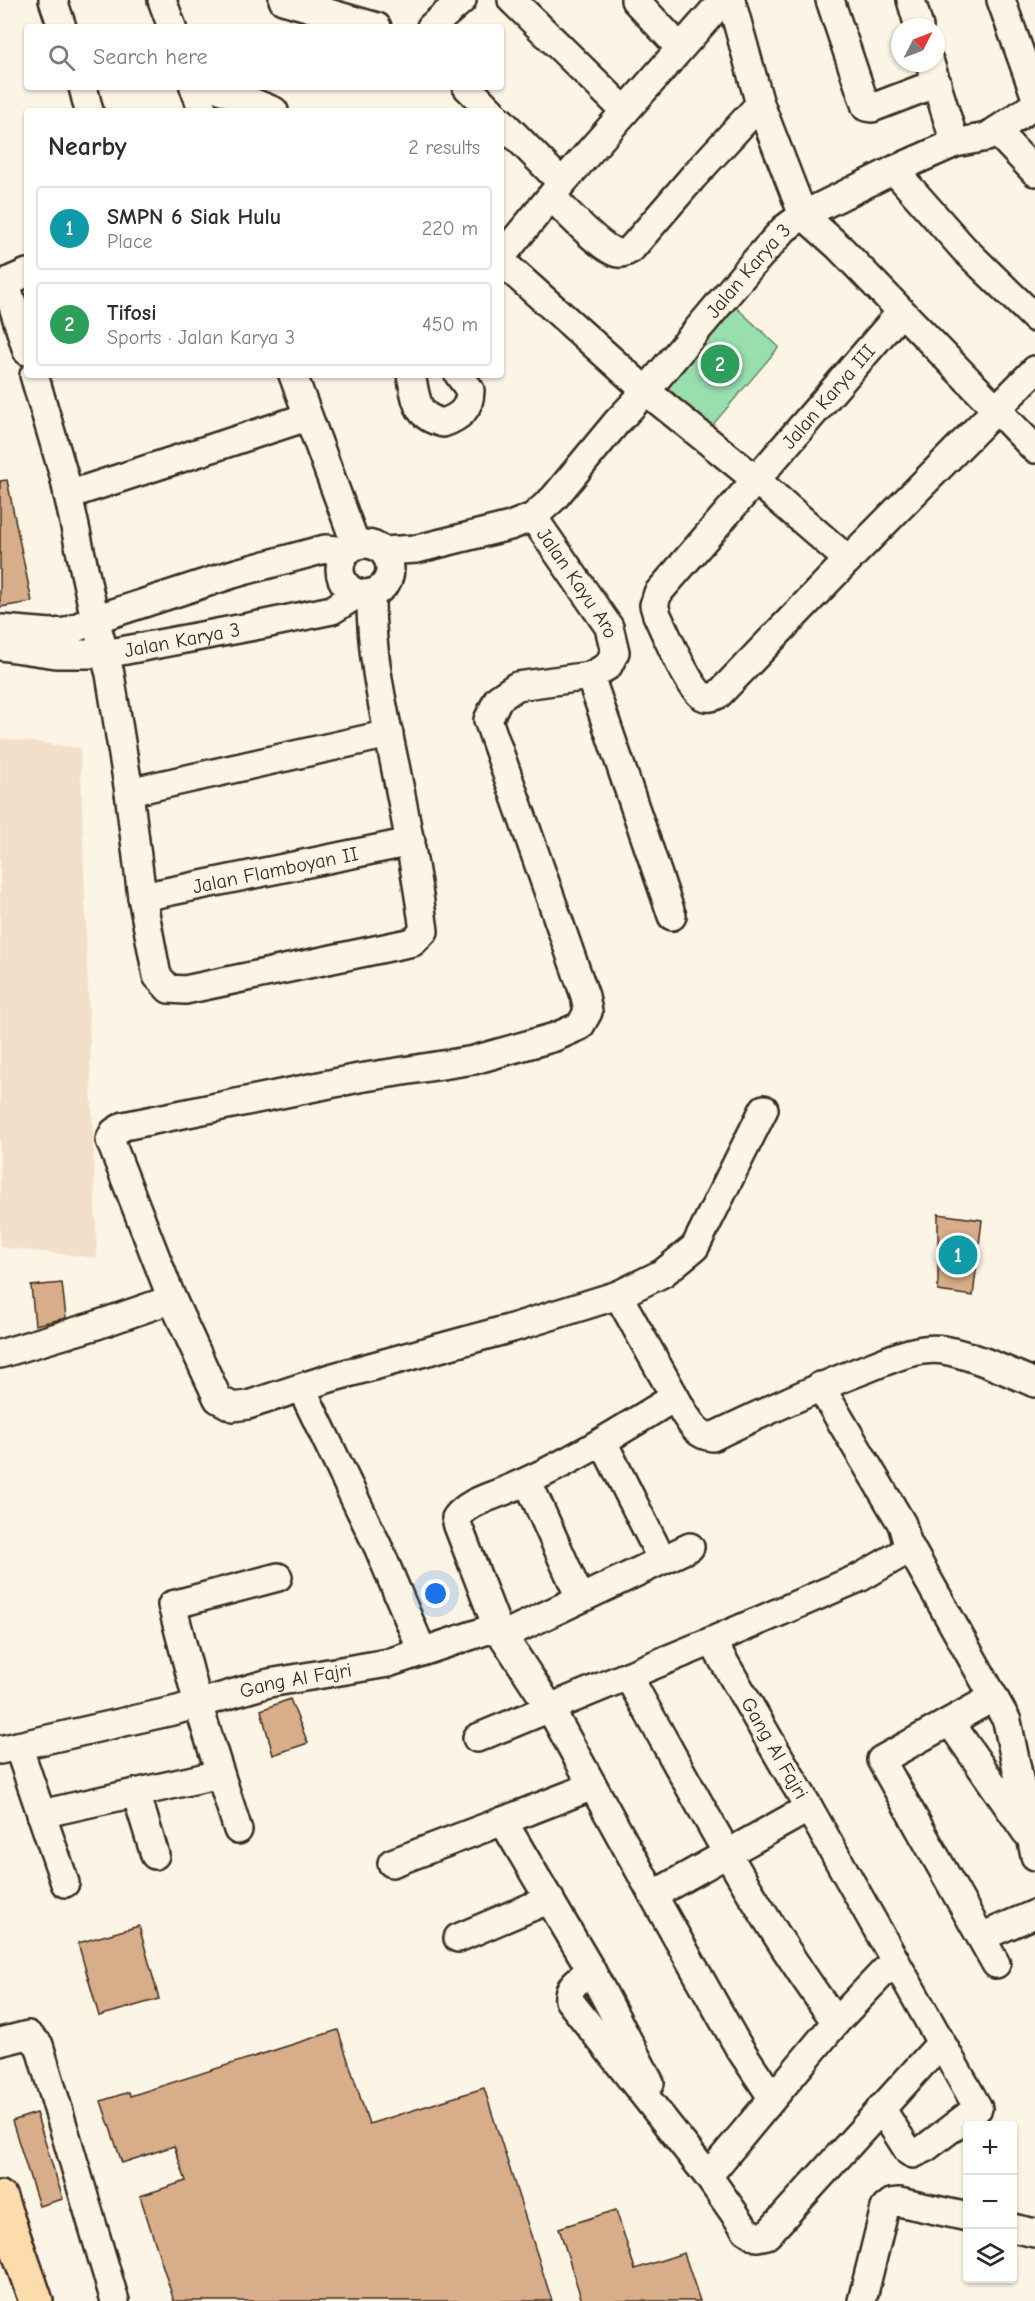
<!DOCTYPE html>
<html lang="en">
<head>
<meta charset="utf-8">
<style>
	:root { --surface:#fff; --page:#f2f2f3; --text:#2b2b33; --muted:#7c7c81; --line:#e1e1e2; --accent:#0f766e }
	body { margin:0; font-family:"Comic Neue",sans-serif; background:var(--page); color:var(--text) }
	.controls { position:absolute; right:18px; bottom:18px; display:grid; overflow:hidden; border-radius:6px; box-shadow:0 2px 4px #0004 }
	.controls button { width:54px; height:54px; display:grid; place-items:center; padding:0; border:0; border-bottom:2px solid var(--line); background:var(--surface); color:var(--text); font:30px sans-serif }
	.compass { position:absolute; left:891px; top:18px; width:54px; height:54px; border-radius:50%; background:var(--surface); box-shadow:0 2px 4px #0004; rotate:48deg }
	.you { position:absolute; left:436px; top:1594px; width:21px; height:21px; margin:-15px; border:4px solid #fff; border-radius:50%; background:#1a73e8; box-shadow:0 0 0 9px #1a73e833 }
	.badge { display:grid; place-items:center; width:39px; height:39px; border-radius:50%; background:var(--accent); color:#fff; font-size:20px; font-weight:700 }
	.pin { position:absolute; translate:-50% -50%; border:3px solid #fff; box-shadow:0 2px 6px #0006 }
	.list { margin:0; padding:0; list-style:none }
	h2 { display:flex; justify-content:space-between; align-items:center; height:78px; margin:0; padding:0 24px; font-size:26px }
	h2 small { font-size:20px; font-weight:400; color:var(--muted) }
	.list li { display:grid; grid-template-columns:39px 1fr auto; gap:18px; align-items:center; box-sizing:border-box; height:84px; margin:0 12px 12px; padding:0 12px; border:2px solid var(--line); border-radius:6px }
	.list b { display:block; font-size:22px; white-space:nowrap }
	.list p { margin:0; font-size:20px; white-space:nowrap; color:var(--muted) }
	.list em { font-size:20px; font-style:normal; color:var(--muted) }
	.icon { flex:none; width:33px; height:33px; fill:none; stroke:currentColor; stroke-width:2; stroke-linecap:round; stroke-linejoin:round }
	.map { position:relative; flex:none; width:1035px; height:2301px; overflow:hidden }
	.search { position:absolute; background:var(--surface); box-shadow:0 2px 4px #0004; left:24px; top:24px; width:480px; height:66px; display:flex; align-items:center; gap:15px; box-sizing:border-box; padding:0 21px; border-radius:6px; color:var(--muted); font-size:22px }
	.panel { position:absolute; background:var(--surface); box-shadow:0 2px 4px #0004; left:24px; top:108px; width:480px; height:270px; border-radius:6px }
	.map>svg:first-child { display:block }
	.built { fill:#f1dfc9 }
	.green { fill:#98dfad; stroke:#6a8466; stroke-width:1.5 }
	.building { fill:#d8ad89; stroke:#3b2a1e; stroke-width:1.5 }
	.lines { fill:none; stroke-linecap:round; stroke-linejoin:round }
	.minor-casing { stroke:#3b2a1e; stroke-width:32 }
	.highway-casing { stroke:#3b2a1e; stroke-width:38 }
	.minor { stroke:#fcf5e5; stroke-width:27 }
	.highway { stroke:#fcdcac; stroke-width:33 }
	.labels { text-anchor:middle; stroke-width:6; stroke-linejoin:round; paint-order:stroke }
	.street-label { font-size:20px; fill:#3b2a1e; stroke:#fcf5e5 }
</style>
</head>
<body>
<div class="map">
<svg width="1035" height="2301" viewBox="0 0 1035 2301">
	<rect width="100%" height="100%" fill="#fcf5e5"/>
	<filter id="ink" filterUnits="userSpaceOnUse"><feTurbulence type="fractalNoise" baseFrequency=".0167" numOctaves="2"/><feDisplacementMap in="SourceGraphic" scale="12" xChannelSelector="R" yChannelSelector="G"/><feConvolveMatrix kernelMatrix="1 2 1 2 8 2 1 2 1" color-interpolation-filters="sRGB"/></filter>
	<g filter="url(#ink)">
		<path class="built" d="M0,738L80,748L97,1258L0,1247Z"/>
		<path class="green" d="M728,300L779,347L710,428L662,382Z"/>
		<path class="building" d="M7,480L32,602L0,607V481Z
			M938,1214L982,1220L973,1296L938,1291Z
			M62,1283L66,1318L35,1325L31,1286Z
			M290,1699L308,1743L273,1755L261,1710Z
			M139,1926L159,1999L99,2016L78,1943Z
			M338,2030L369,2124L484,2088L552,2301H174L140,2196L186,2181L174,2146L122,2163L101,2101L129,2092L130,2096Z
			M36,2113L63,2199L39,2206L12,2121Z
			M616,2210L635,2269L684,2253L700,2301H582L559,2228Z"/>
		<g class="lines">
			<defs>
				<g id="minor">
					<path d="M53,0L62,27"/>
					<path d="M162,0L172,27"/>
					<path d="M283,0L377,27"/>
					<path d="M512,0L625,111"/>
					<path d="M635,0L680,48"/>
					<path d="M731,0L760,104L803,215L839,247L1035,449"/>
					<path d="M830,0L866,107L872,108L937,83"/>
					<path d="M911,0L919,27"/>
					<path d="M1001,0L1035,95"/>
					<path d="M431,27L462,0"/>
					<path d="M930,63L955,143"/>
					<path d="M83,87L89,111"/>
					<path d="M194,87L203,111"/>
					<path d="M215,87L274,111"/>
					<path d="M467,87L491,111"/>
					<path d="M501,121L562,183"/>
					<path d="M996,131L1035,172"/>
					<path d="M894,170L964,249L1035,318"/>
					<path d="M552,197C565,210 602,250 618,253C623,254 627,251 631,249L693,177L760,104"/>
					<path d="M501,257L562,183L723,0"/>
					<path id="s1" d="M501,261L646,391L755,479L848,560L719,694C714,697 707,699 701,695C686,682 666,634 657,615L654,605L658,593L901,312"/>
					<path d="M27,273L11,280L8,290L27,351"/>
					<path d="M34,375L64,476L95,619L110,674L129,792L142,897L157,976L169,989L185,990L413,942L424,931C417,875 406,820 395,765C383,708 370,651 371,593"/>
					<path d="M293,375L356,545"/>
					<path d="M411,375C417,401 415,416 443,423C460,417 470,409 470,390L459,375"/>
					<path d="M68,495L307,417"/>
					<path id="s2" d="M533,517L609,627L615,652L608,666L590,676L517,686L498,699L488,720L585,996L588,1012L580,1026L555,1037L474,1060L359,1078L124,1126L114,1132L110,1140L172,1299L218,1399L233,1407L248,1405L330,1378L512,1328L618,1295L684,1413C692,1425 697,1435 712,1437C764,1412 815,1388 868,1368C891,1359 918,1346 944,1350C975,1356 1006,1371 1035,1383"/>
					<circle cx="365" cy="569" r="25"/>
					<path id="s3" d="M383,551L417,549L510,526L533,517L554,498L616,423L646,391L750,267L784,229L803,215L894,170L955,143L987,137L1035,105"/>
					<path d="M848,560L1035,370"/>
					<path d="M2,629L51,633L67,632L95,619L236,573L325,549L347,551"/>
					<path id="s4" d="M0,646L56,654H105L265,624L332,610L359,593"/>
					<path d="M590,676L672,916"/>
					<path d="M129,792L389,734"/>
					<path id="s5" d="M142,897L411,842"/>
					<path d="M618,1295L663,1273L695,1247L764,1109"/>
					<path d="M0,1354L97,1325L172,1299"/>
					<path d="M302,1389L379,1549L422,1651"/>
					<path d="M603,1442L662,1560"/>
					<path d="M528,1482L580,1598"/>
					<path d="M907,1542L1007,1721L1035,1856"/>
					<path d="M497,1627L458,1526L456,1518C467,1503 487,1498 504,1491C565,1466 619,1432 675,1397"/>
					<path d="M504,1635L690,1547"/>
					<path d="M712,1641L861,1577L899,1555L906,1549L907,1542L902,1524L820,1386"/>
					<path d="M628,1676C694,1793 756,1914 836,2022"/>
					<path d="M994,1697L881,1760L996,1964"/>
					<path d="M950,1722L1026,1832"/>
					<path d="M18,1746L65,1883"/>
					<path id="s6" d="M0,1750L177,1710L269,1683L388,1663L497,1627L550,1708L653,1895L809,1808L712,1641L477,1738"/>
					<path d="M593,1786L503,1821L591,1970L650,2083"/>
					<path d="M136,1793L155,1855"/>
					<path d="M809,1808L978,2108L924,2149L913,2154L909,2152L881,2108"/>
					<path d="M41,1814L220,1774"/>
					<path d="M238,1830L198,1704L172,1605L278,1577"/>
					<path d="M392,1863L503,1821"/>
					<path d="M653,1895L738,2046L772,2097"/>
					<path d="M981,1937L1035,1914"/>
					<path d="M458,1938L550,1899"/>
					<path d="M591,1970C581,1978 567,1986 569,2000L708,2176L746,2230L757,2237L767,2235L941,2043"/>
					<path d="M0,2042L28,2035L39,2045L115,2301"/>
					<path d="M708,2176L836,2022L895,1960"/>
					<path d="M1012,2228L1035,2233"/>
					<path d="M862,2301L885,2208L891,2203L899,2202L968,2217"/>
				</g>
				<path id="highway" d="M0,2198L36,2301"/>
			</defs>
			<use href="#minor" class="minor-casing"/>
			<use href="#highway" class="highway-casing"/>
			<use href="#minor" class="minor"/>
			<use href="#highway" class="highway"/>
		</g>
	</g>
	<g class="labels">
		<g class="street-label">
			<text dy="7" stroke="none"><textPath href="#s3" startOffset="482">Jalan Karya 3</textPath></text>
			<text dy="7" stroke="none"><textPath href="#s1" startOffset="1038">Jalan Karya III</textPath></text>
			<text dy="7" stroke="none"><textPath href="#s2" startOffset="80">Jalan Kayu Aro</textPath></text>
			<text dy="7" stroke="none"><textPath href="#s4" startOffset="184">Jalan Karya 3</textPath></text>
			<text dy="7" stroke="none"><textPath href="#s5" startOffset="136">Jalan Flamboyan II</textPath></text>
			<text dy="7" stroke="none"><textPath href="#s6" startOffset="304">Gang Al Fajri</textPath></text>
			<text transform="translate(775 1748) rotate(60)" y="7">Gang Al Fajri</text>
		</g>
	</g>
</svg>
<div class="controls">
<button>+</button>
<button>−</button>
<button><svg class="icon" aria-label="layers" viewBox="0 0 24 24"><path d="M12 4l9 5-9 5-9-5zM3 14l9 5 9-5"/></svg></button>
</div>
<svg class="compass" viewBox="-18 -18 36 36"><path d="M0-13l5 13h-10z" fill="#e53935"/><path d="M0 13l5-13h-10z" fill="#7c7c81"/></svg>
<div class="you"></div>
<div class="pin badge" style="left:958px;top:1255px;background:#0f9aa8">1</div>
<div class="pin badge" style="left:720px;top:364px;background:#2e9e5b">2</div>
<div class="search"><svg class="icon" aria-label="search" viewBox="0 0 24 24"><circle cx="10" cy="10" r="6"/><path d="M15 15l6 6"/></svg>Search here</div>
<section class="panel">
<h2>Nearby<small>2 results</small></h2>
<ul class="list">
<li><span class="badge" style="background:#0f9aa8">1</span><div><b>SMPN 6 Siak Hulu</b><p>Place</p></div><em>220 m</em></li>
<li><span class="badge" style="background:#2e9e5b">2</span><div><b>Tifosi</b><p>Sports · Jalan Karya 3</p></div><em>450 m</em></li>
</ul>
</section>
</div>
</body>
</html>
